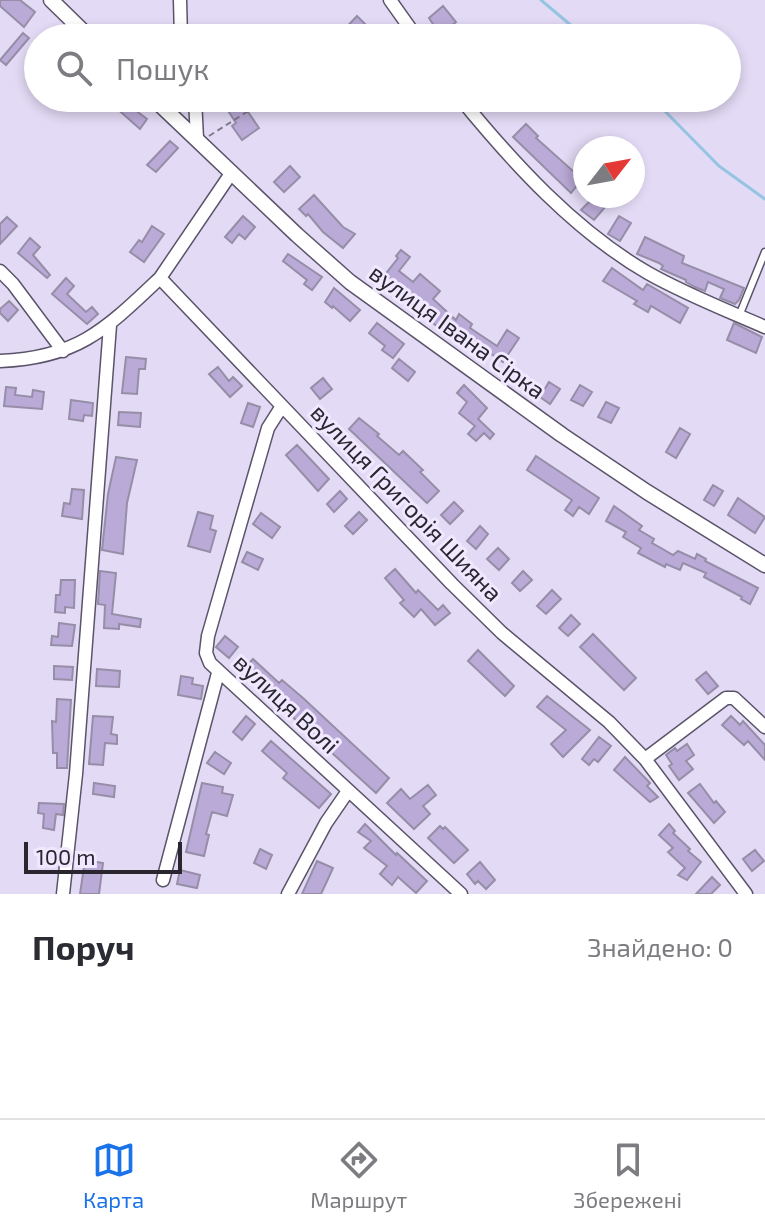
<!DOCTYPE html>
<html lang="uk">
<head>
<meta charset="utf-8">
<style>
	:root { --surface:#fff; --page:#f2f2f3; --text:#2b2b33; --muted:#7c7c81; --line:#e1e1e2; --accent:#1a73e8 }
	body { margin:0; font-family:"Exo 2",sans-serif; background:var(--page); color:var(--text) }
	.compass { position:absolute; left:573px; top:136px; width:72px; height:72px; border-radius:50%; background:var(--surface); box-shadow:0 4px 12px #0003; rotate:59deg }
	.scale { position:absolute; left:24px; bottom:20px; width:158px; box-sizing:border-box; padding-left:8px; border:4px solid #2a2630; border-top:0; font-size:22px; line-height:28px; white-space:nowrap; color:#2a2630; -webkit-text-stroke:6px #f0e8fe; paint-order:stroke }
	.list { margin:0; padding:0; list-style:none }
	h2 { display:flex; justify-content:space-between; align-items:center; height:104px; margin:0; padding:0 32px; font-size:34px }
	h2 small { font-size:26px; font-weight:400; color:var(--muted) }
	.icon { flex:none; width:44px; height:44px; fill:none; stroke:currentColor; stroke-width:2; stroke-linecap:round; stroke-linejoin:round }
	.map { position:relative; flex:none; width:765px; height:894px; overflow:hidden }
	.search { position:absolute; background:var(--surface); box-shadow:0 4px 12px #0003; left:24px; right:24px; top:24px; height:88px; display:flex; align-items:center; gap:20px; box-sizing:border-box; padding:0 28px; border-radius:44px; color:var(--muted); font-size:30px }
	.sheet { height:224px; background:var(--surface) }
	nav { display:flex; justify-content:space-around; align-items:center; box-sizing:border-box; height:112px; border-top:2px solid var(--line); background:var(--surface); font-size:22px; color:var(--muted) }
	nav a { display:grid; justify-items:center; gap:4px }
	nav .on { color:var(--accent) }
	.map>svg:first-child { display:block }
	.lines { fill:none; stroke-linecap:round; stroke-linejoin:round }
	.stream { stroke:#95c4e2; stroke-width:3 }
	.building { fill:#baaad7; stroke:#968ea7; stroke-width:2 }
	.service-casing { stroke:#5b5369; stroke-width:9 }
	.minor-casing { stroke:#5b5369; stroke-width:15 }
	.tertiary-casing { stroke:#5b5369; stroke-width:17 }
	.path { stroke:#80798b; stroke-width:2; stroke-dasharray:6 4; stroke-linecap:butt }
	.service { stroke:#fff; stroke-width:6 }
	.minor { stroke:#fff; stroke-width:12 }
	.tertiary { stroke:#fff; stroke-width:14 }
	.labels { text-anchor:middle; stroke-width:6; stroke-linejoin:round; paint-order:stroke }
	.street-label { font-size:24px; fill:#2a2630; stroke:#f0e8fe }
</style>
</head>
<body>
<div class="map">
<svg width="765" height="894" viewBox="0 0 765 894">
	<rect width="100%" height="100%" fill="#e3daf5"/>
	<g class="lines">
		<path class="stream" d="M541,0L586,38
			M652,98L719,166L765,199"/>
	</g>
	<path class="building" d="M0,0H20L35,12L24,27L0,6Z
		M443,6L456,22L440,35L429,18Z
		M357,16L370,29L360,38H344L340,34Z
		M23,33L29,38L6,65L0,60Z
		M105,98H125L130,106L147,119L140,129Z
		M238,98H242L246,104L244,106L259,128L242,140L232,126L236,123L225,106Z
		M526,124L538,136L536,138L582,179L571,193L513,137Z
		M170,141L178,148L156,172L147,165Z
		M290,166L300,177L284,192L274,182Z
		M314,195L343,227L355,234L343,248L323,232L308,214L306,216L299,209Z
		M595,196L606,206L594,220L581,210Z
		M243,216L255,227L245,239L239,234L232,243L225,237Z
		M619,216L631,223L620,241L608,234Z
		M7,217L17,226L0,244V224Z
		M152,226L164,234L144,262L130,252L139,240L142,242Z
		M645,237L684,256L682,263L744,288L739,300L735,304L720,298L724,289L708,282L705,291L695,287L686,282V280L661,269L663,266L659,263L637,254Z
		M30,238L40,247L33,255L50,275L47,278L18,253Z
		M401,250L410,257L399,271L413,282L420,274L440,291L433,299L456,320L459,314L472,324L470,328L497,346L507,330L519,338L503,362L484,349L480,355L471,349L472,346L442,325L439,328L380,281L398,258L396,256Z
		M288,254L322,277L312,290L304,284L307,280L283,261Z
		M612,268L643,290L647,284L688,308L680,323L651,306L648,312L634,304L637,301L603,281Z
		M66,278L74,286L67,294L86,312L92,307L98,314L87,324L52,294Z
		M334,288L360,310L350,321L333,306L332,308L325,302Z
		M9,301L18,310L8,321L0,313V309Z
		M377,323L404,344L393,358L382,350L385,346L369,333Z
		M734,323L762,337L756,353L727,340Z
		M126,357L146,359L145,369H139L137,394L122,393Z
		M399,359L415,372L408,381L392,368Z
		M218,367L229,381L233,377L242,386L230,397L209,374Z
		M323,378L332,389L320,399L311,388Z
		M549,382L560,389L550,404L540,397Z
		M464,385L487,408L478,419L494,434L490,439L484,433L476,441L468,434L475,426L459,413L467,402L457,393Z
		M580,385L592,392L583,406L571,400Z
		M6,387L16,388L15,395L32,397L33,390L44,392L42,409L4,406Z
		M71,400L93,403L92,416L84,415L83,421L69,419Z
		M606,402L619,408L611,423L598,417Z
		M248,403L260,407L253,427L241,423Z
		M119,412L141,413L140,427L118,425Z
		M359,418L379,434L377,436L399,455L403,451L423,470L420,472L439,491L427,503L349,429Z
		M680,428L690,434L676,458L666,452Z
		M297,445L329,479L318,491L286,455Z
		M536,456L599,498L589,514L579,507L573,516L565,510L572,500L527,470Z
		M116,457L137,460L127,503L123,554L102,550L108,494Z
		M713,485L723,491L714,506L704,500Z
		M72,489L84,490L82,519L62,516L64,503L70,504Z
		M340,491L347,499L334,512L327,504Z
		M738,498L765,517L755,533L728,515Z
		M454,502L463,511L450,524L441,515Z
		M614,506L642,526L639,530L654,539L652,543L661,548L673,555L678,551L695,559L697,554L706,559L705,561L758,588L750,604L741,599L742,597L704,577L706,573L683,563L680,570L666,564L665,567L638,553L641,548L623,537L626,532L606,521Z
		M198,512L213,516L210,529L216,531L210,552L188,546Z
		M359,512L367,520L353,534L345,526Z
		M261,513L280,527L272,538L253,524Z
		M480,526L488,534L476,549L467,541Z
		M498,548L509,559L499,570L487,559Z
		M247,552L263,559L258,570L242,562Z
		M395,569L416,593L418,590L438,610L443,605L450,613L435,625L421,609L414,617L400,603L404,600L385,578Z
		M100,571L116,573L112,614L141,619L140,627L119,624V629L104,628L105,605L98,604Z
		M523,571L532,580L520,591L512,583Z
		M61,580H75L74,608L65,607V613L55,612L56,595H60Z
		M552,590L561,599L546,614L537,606Z
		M571,615L580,624L568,636L559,628Z
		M59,623L75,625L72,646L51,645L52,636L58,637Z
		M593,634L636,678L624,690L580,647Z
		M225,636L238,647L229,658L216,647Z
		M478,650L514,686L505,696L468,661Z
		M253,659L279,683L282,680L303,698L389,778L376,793L242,671Z
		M54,666L73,667L72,680L54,679Z
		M97,669L120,671L119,687L96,686Z
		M706,672L718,686L708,694L696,680Z
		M181,676L193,678L192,684L203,686L201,699L178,695Z
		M547,696L590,730L563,757L551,744L566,730L537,707Z
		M57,699L71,700L67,768H57V753H53L52,721L56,722Z
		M93,716L113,717L111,734L117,735V744L105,743L103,765L89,764Z
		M246,716L255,724L242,740L233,732Z
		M731,716L740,725L743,721L765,745V760L748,741L744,745L722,725Z
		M599,737L611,746L598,762L594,759L589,765L582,759Z
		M271,741L331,794L319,808L283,778L287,773L262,751Z
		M687,744L694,755L686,761L693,769L679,780L669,766L672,764L666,755L675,748L677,751Z
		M215,752L231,763L224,774L207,763Z
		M625,757L650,783L647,786L658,797L650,802L614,770Z
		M94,783L115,786L114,797L93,794Z
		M202,783L223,787L222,793L233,795L227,816L212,812L206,834L209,835L204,856L186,852Z
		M700,784L714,803L716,801L725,812L714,823L688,793Z
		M428,785L436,795L423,806L430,814L414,829L387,803L401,789L410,799Z
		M39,803L64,804L63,815L56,814L54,830L43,828L44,814L38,813Z
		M365,824L396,855L397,853L427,881L416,893L398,877L392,885L380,874L387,866L364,848L371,841L358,832Z
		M669,824L675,831L673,833L690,849L688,851L701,862L687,880L678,875L685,868L668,852L673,848L659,835Z
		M440,826L443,829L445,827L468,850L454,863L428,838Z
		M260,849L272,855L266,869L254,863Z
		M755,850L764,861L752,871L743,859Z
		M85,860L103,863L99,894H80Z
		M317,861L333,868L328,879L321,894H302Z
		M480,862L495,880L486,889L478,881L475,884L467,874Z
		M180,870L200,875L197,888L177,884Z
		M712,877L720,885L711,894H696Z"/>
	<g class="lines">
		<defs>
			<path id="service" d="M739,316L765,252"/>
			<path id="minor" d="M180,0L181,38
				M390,0L417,38
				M195,98L197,139
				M460,98C513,163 575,231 648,273C685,294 726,310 765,327
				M0,271L13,284L63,351
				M160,278L232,172
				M0,361C78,358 106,329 160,278L452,584L502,633L609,722L645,759L746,894
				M282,406L268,428L208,636L206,653L210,663L461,894
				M645,759L726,698H734L765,727
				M163,880L218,673
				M63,894L76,774L110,325
				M288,894L326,823L348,791"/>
			<path id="tertiary" d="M51,0L90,38
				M153,98L297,235L350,282L562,435L647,492L765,565"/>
		</defs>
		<use href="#service" class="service-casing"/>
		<use href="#minor" class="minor-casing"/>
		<use href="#tertiary" class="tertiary-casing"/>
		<path class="path" d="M381,38L393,27
			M209,136L253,108L262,107L277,98"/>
		<use href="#service" class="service"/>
		<use href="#minor" class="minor"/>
		<use href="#tertiary" class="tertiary"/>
	</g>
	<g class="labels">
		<g class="street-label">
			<text transform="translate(457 332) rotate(36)" y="8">вулиця Івана Сірка</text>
			<text transform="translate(406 503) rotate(46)" y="8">вулиця Григорія Шияна</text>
			<text transform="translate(286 704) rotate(43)" y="8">вулиця Волі</text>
		</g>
	</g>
</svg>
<svg class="compass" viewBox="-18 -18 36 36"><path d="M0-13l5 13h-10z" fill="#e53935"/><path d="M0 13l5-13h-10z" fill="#7c7c81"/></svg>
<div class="scale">100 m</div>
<div class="search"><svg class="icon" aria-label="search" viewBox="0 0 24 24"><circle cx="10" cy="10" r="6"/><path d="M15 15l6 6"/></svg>Пошук</div>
</div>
<section class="sheet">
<h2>Поруч<small>Знайдено: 0</small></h2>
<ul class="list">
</ul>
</section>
<nav>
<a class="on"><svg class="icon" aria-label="map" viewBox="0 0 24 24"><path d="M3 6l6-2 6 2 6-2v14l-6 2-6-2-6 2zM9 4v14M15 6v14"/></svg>Карта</a>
<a><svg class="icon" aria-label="directions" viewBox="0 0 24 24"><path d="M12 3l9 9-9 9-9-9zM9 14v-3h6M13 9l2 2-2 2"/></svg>Маршрут</a>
<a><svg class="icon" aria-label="saved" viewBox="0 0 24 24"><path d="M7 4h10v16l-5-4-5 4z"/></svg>Збережені</a>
</nav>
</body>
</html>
